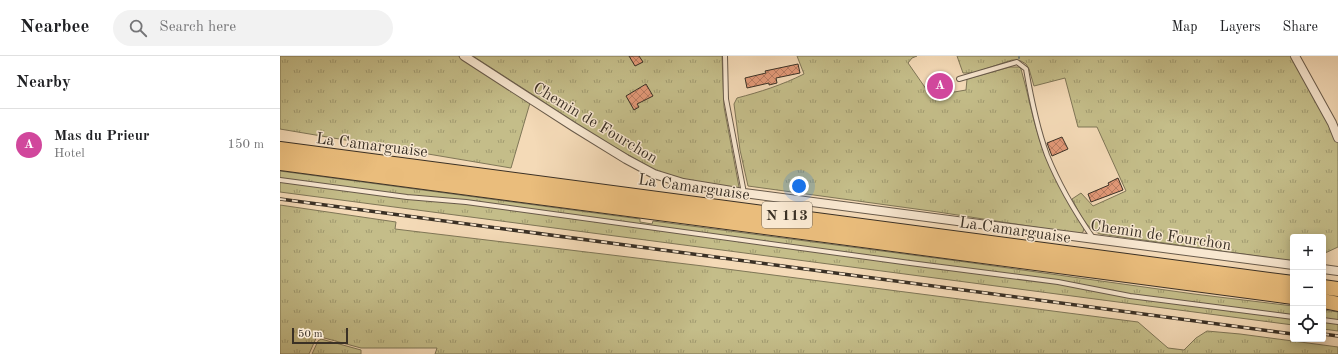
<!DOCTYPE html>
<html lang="en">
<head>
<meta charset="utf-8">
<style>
	:root { --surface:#fff; --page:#f2f2f2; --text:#202124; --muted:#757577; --line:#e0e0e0; --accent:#b45309 }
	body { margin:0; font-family:"Old Standard TT",serif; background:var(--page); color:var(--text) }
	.controls { position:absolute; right:12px; bottom:12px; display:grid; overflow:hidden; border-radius:4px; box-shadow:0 2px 10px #0003 }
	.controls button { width:36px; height:36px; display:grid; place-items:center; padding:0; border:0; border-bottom:1px solid var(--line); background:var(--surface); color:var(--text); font:20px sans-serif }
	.scale { position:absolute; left:12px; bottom:10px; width:56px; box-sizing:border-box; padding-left:4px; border:2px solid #3a3025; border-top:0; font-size:11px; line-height:14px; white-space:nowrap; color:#3a3025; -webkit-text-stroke:3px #f8e7d0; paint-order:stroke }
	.you { position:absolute; left:519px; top:130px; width:14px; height:14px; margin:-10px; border:3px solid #fff; border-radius:50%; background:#1a73e8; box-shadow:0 0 0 6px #1a73e833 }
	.badge { display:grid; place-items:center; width:26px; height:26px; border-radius:50%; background:var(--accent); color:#fff; font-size:13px; font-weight:700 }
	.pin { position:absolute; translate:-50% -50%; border:2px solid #fff; box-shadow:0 1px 4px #0006 }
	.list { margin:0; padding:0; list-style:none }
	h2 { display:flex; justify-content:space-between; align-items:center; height:52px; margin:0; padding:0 16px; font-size:17px }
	h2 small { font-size:13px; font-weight:400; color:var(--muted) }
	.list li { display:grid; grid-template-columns:26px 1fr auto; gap:12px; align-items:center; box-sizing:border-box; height:72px; padding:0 16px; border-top:1px solid var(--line) }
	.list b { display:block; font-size:15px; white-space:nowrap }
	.list p { margin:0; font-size:13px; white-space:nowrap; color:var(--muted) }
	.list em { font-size:13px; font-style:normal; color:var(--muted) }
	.icon { flex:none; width:22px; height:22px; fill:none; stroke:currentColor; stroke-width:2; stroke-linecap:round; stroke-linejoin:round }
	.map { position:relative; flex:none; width:1058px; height:298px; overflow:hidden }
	header { display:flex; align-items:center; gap:24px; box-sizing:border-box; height:56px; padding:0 20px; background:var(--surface); border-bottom:1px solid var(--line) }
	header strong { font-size:19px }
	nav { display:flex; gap:22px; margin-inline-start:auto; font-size:14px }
	.search { width:280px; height:36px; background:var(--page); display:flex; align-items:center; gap:10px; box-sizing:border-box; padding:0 14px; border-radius:22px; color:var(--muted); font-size:15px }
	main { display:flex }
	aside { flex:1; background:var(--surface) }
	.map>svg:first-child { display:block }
	.grass { fill:url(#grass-tufts); stroke:#7f7657 }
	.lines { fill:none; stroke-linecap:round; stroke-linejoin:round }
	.stream { stroke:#75837b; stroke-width:2 }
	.building { fill:url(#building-cross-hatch); stroke:#3a3025 }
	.service-casing { stroke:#685a4a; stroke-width:6 }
	.minor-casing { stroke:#685a4a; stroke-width:10 }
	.trunk-casing { stroke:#3a3025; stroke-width:16 }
	.service { stroke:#f8e7d0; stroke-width:4 }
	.minor { stroke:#f8e7d0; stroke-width:8 }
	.trunk { stroke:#eabd7c; stroke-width:14 }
	.rail-casing { stroke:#3a3025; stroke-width:3.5 }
	.rail { stroke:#f8e7d0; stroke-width:2; stroke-dasharray:6; stroke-linecap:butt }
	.labels { text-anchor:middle; stroke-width:3; stroke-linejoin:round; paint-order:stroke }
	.shield { fill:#f8e7d0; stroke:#736758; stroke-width:1 }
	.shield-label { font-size:15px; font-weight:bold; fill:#3a3025 }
	.street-label { font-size:16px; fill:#3a3025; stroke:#f8e7d0 }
</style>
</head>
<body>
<header>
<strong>Nearbee</strong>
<div class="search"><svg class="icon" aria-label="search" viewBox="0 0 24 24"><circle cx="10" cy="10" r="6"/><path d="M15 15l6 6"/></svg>Search here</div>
<nav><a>Map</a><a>Layers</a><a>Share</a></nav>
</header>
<main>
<aside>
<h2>Nearby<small></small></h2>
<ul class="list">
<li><span class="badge" style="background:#d1479c">A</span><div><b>Mas du Prieur</b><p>Hotel</p></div><em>150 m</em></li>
</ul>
</aside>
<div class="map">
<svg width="1058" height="298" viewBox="0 0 1058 298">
	<defs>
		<pattern id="grass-tufts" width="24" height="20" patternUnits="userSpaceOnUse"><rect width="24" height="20" fill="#c4bd89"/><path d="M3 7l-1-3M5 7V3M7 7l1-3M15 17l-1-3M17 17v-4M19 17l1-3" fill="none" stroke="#a09a70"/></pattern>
		<pattern id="building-cross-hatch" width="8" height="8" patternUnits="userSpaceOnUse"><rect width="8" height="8" fill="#e29877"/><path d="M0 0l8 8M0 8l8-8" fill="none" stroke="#b87c61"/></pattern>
	</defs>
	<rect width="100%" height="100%" fill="#f4dab7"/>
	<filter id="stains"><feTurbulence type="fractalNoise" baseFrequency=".005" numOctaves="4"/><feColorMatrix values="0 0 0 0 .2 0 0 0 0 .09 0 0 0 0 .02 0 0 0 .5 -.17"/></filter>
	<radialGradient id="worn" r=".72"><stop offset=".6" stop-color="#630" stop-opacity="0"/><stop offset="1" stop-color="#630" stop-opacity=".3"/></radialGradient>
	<path class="grass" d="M0,0H178L250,47L231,112L0,73Z
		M193,0H442L444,51L459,131L458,133L419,127L378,116L293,67L258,42Z
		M517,0H637L632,2L628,7L651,40L686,34L687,23L730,11H739L741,13C748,37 752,61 760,85C770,116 787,144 804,172L803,176L800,178L658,156L468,130L460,94L454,48L457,42C480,36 502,29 524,18Z
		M677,0H1012L1049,66L1058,87V191L1043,198V181H1013V205L820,178C806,173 799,156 792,143L801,137L813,150L846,135L817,71H798L785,22L754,30L749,13L746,8L741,5L732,4L693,17H683Z
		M0,115L360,163V166L372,168L373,165L678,205L914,238L1013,250V269L0,136Z
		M0,149L116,166L115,173L423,210L858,266L888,292L904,294L916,282L927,275L960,278L1058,291V298H155L157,292H81L37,280L29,298H0Z
		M1043,254L1058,256V275L1043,273Z
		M41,283L81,294V298H32L38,285Z"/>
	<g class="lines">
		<path class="stream" d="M739,0V2"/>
	</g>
	<path class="building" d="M349,0H359L363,6L355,10Z
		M518,8L520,17L496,22L497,27L489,29V27L467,32L465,22L486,17L485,15Z
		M667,26L669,33L655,36L653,29Z
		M366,28L373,40L357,48L359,51L354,54L346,40Z
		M782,81L788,93L772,100L767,87Z
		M838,122L843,134L811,146L808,138L829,129L828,127Z"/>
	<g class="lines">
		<defs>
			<path id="service" d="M445,0L446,43L464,137
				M679,23L737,6L746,13C751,42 757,72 767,99C779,129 795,156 813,182
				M0,124L127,141L186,146L630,207L778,226L850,240L1013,261
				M1043,264L1058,266"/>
			<path id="minor" d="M184,0L294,71L346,103L374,118L403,127L464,137L1013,209
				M1015,0L1052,67L1058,82
				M1043,213L1058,215"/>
			<path id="trunk" d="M0,93L1013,227
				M0,107L1013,241
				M1043,231L1058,233
				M1043,245L1058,248"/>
		</defs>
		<use href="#service" class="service-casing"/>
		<use href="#minor" class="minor-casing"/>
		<use href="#trunk" class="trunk-casing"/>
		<use href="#service" class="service"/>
		<use href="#minor" class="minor"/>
		<use href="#trunk" class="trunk"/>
		<defs>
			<path id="rail" d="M0,143L1013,278
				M1043,278L1058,280"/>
		</defs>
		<use href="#rail" class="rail-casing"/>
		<use href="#rail" class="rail"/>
	</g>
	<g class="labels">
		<rect class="shield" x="482" y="146" width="50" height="26" rx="3"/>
		<g class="shield-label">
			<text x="507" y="164">N 113</text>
		</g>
		<g class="street-label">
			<text transform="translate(316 66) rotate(31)" y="6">Chemin de Fourchon</text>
			<text transform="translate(92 88) rotate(7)" y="6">La Camarguaise</text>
			<text transform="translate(414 130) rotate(8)" y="6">La Camarguaise</text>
			<text transform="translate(735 173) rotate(8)" y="6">La Camarguaise</text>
			<text transform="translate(881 178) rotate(8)" y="6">Chemin de Fourchon</text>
		</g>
	</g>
	<rect width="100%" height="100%" filter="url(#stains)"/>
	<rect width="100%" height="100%" fill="url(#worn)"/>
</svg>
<div class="controls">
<button>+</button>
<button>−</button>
<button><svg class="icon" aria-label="locate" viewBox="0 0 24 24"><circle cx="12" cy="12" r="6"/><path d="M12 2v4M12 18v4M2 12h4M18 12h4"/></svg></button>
</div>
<div class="scale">50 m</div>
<div class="you"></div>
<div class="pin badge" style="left:660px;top:30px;background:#d1479c">A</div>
</div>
</main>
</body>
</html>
